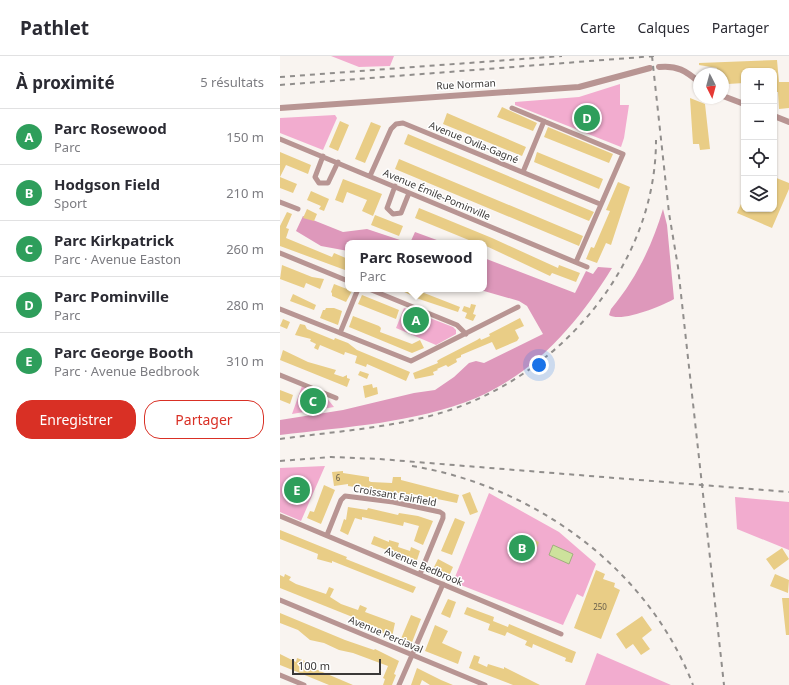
<!DOCTYPE html>
<html lang="fr">
<head>
<meta charset="utf-8">
<style>
	:root { --surface:#fff; --page:#f7f7f7; --text:#2b2b33; --muted:#7c7c81; --line:#e1e1e2; --accent:#d93025 }
	body { margin:0; font-family:"Noto Sans",sans-serif; background:var(--page); color:var(--text) }
	.controls { position:absolute; right:12px; top:12px; display:grid; overflow:hidden; border-radius:8px; box-shadow:0 1px 3px #0004 }
	.controls button { width:36px; height:36px; display:grid; place-items:center; padding:0; border:0; border-bottom:1px solid var(--line); background:var(--surface); color:var(--text); font:20px sans-serif }
	.compass { position:absolute; left:413px; top:12px; width:36px; height:36px; border-radius:50%; background:var(--surface); box-shadow:0 1px 3px #0004; rotate:174deg }
	.scale { position:absolute; left:12px; bottom:10px; width:89px; box-sizing:border-box; padding-left:4px; border:2px solid #3a3837; border-top:0; font-size:11px; line-height:14px; white-space:nowrap; color:#3a3837; -webkit-text-stroke:3px #fff; paint-order:stroke }
	.you { position:absolute; left:259px; top:309px; width:14px; height:14px; margin:-10px; border:3px solid #fff; border-radius:50%; background:#1a73e8; box-shadow:0 0 0 6px #1a73e833 }
	.badge { display:grid; place-items:center; width:26px; height:26px; border-radius:50%; background:var(--accent); color:#fff; font-size:13px; font-weight:700 }
	.pin { position:absolute; translate:-50% -50%; border:2px solid #fff; box-shadow:0 1px 4px #0006 }
	.popup { position:absolute; left:65px; top:184px; width:142px; height:52px; box-sizing:border-box; display:grid; place-content:center; border-radius:8px; background:var(--surface); filter:drop-shadow(0 1px 3px #0005); font-size:13px; white-space:nowrap; color:var(--muted) }
	.popup b { font-size:15px; color:var(--text) }
	.popup::after { content:''; position:absolute; left:50%; top:100%; margin-left:-8px; border:8px solid transparent; border-top-color:var(--surface) }
	.list { margin:0; padding:0; list-style:none }
	h2 { display:flex; justify-content:space-between; align-items:center; height:52px; margin:0; padding:0 16px; font-size:17px }
	h2 small { font-size:13px; font-weight:400; color:var(--muted) }
	.list li { display:grid; grid-template-columns:26px 1fr auto; gap:12px; align-items:center; box-sizing:border-box; height:56px; padding:0 16px; border-top:1px solid var(--line) }
	.list b { display:block; font-size:15px; white-space:nowrap }
	.list p { margin:0; font-size:13px; white-space:nowrap; color:var(--muted) }
	.list em { font-size:13px; font-style:normal; color:var(--muted) }
	.actions { display:flex; gap:8px; padding:12px 16px }
	.actions a { flex:1; padding:9px 0; border:1px solid var(--accent); border-radius:16px; text-align:center; font-size:14px; color:var(--accent) }
	.actions .main { background:var(--accent); color:#fff }
	.icon { flex:none; width:22px; height:22px; fill:none; stroke:currentColor; stroke-width:2; stroke-linecap:round; stroke-linejoin:round }
	.map { position:relative; flex:none; width:509px; height:629px; overflow:hidden }
	header { display:flex; align-items:center; gap:24px; box-sizing:border-box; height:56px; padding:0 20px; background:var(--surface); border-bottom:1px solid var(--line) }
	header strong { font-size:19px }
	nav { display:flex; gap:22px; margin-inline-start:auto; font-size:14px }
	main { display:flex }
	aside { flex:1; background:var(--surface) }
	.map>svg:first-child { display:block }
	.green { fill:#f2accf }
	.forest { fill:#de98bb }
	.water { fill:#cde29c; stroke:#a1af7e }
	.building { fill:#e9cd86 }
	.lines { fill:none; stroke-linecap:round; stroke-linejoin:round }
	.minor { stroke:#b89593; stroke-width:5 }
	.tertiary { stroke:#b89593; stroke-width:6 }
	.rail { stroke:#918e8c; stroke-width:2; stroke-dasharray:5 5; stroke-linecap:butt }
	.labels { text-anchor:middle; stroke-width:3; stroke-linejoin:round; paint-order:stroke }
	.number-label { font-size:8px; fill:#665d4b }
	.street-label { font-size:10px; fill:#3a3837; stroke:#fff }
</style>
</head>
<body>
<header>
<strong>Pathlet</strong>
<nav><a>Carte</a><a>Calques</a><a>Partager</a></nav>
</header>
<main>
<aside>
<h2>À proximité<small>5 résultats</small></h2>
<ul class="list">
<li><span class="badge" style="background:#2e9e5b">A</span><div><b>Parc Rosewood</b><p>Parc</p></div><em>150 m</em></li>
<li><span class="badge" style="background:#2e9e5b">B</span><div><b>Hodgson Field</b><p>Sport</p></div><em>210 m</em></li>
<li><span class="badge" style="background:#2e9e5b">C</span><div><b>Parc Kirkpatrick</b><p>Parc · Avenue Easton</p></div><em>260 m</em></li>
<li><span class="badge" style="background:#2e9e5b">D</span><div><b>Parc Pominville</b><p>Parc</p></div><em>280 m</em></li>
<li><span class="badge" style="background:#2e9e5b">E</span><div><b>Parc George Booth</b><p>Parc · Avenue Bedbrook</p></div><em>310 m</em></li>
</ul>
<div class="actions"><a class="main">Enregistrer</a><a>Partager</a></div>
</aside>
<div class="map">
<svg width="509" height="629" viewBox="0 0 509 629">
	<rect width="100%" height="100%" fill="#f9f4f0"/>
	<path class="green" d="M51,0H114L110,10L79,11Z
		M340,28V49H349L344,82L341,91L235,49V46L299,41Z
		M55,59L57,62L43,94L0,77V62Z
		M124,252L173,271L176,274V278L156,289L116,272Z
		M22,330L46,341L54,351L12,358Z
		M45,410L21,465L0,456V412Z
		M209,437L279,476L316,508L303,541L297,538L283,569L173,526Z
		M455,441L509,446V494L457,473Z
		M317,597L391,629H305Z"/>
	<path class="forest" d="M383,153L387,169L394,243C382,250 341,267 329,259L331,253C356,223 372,190 383,153Z
		M23,160L63,176L87,173L129,187H68V195L41,190L16,175Z
		M135,176L165,187H130Z
		M204,202L295,237L306,215L313,218L318,211L332,212C299,266 255,317 196,342C135,367 65,371 0,379V364L63,354L134,337L155,334L174,321L189,307L196,305L204,307L263,278L247,250L239,245L197,233H204Z"/>
	<path class="water" d="M273,489L293,498L289,508L269,499Z"/>
	<path class="building" d="M497,4L499,26H509V52L499,53L498,36H494V15H464V27L448,28L443,26V18H435L437,12L419,9V7Z
		M410,42L425,48L430,93L420,94L419,88H413Z
		M222,51L257,67L253,75L217,61Z
		M167,57L246,91L242,100L163,68Z
		M60,65L69,69L58,95L49,91Z
		M91,66L101,70L85,107L75,103Z
		M268,71L333,98L329,107L264,81Z
		M128,78L314,156L309,165L124,88Z
		M0,96L31,109L28,118L6,109L0,121L17,128L13,137L0,132Z
		M257,96L323,123L319,133L254,106Z
		M119,103L303,180L299,190L115,113Z
		M494,121L509,127V133L492,172L457,157L464,141V153H494Z
		M63,123L102,138L93,160L82,155L87,144L67,136L63,147L55,144Z
		M338,126L350,131L331,189L326,187L317,207L306,203L311,191L314,192L330,155L326,154Z
		M31,135L49,143L44,155L39,153L41,150L27,144Z
		M139,152L212,182L278,212L279,209L300,217L296,226L272,217L270,220L204,189V187H196L135,162Z
		M27,153L37,158L34,165L23,162Z
		M7,156L12,158L6,172L9,173L6,182L52,201L54,197L68,203L65,214L0,190V170Z
		M95,159L123,170L119,180L91,169Z
		M2,209L32,221L44,223L40,233L26,227L24,232L0,223Z
		M54,228L72,235L66,246L52,240V237L51,236Z
		M118,233H134L180,251L178,256L139,243Z
		M13,238L36,249L34,254L10,245Z
		M82,239L119,254L116,263L78,248Z
		M191,248L196,249L193,258L196,259L193,265L185,262L187,257L182,255L184,250L190,252Z
		M46,252H54L62,255L58,269L40,262L43,254H45Z
		M73,260L99,270L101,272L100,276L132,288L140,284L144,292L132,297L69,271Z
		M240,262L244,270L235,274L239,282L237,285L216,294L212,286L181,299V301L176,303L177,306L168,311L166,309L157,313L158,314L153,316L154,319L135,323L133,317L158,307L157,305L160,303L197,284L200,282L201,284L210,280L209,278Z
		M3,263L10,266L7,273L0,270Z
		M20,268L25,269L27,273L54,284L55,282L68,287L77,294L130,316L126,325L87,308L86,311L75,307L77,300L65,296L64,299L40,289L38,294L34,292L36,288L30,285L31,283L15,279Z
		M3,294L28,306L56,314L54,318L63,321L67,319V322L70,323L67,331L0,304Z
		M80,315L89,318L87,323L78,319Z
		M92,328L93,332L97,331L98,338L85,342L83,330Z
		M0,334L13,339L10,348L0,344Z
		M63,415V417L89,421V425L91,426L112,427L113,421H121V424L179,439L177,447L133,438V439L68,430V428L54,430L52,416Z
		M44,429L55,434L41,468L27,462L30,455L34,456Z
		M190,436L198,456L190,459L182,439Z
		M68,451L87,454L88,452L118,459L119,457L138,460L153,465L143,489L134,485L139,470L124,466L123,470L82,461V464L75,462L68,479L60,475L64,463L66,464Z
		M175,462L185,466L172,499L161,495Z
		M0,474L67,501L66,503L136,531L133,537L52,505V507L37,503L38,498L0,483Z
		M94,480L109,486V484L119,487L118,491L130,495L131,491L140,495L136,507L119,501L120,499L91,488Z
		M248,481L259,486L256,494L244,489Z
		M502,492L509,503L494,514L486,503Z
		M158,503L173,511L169,520L153,513Z
		M316,514L325,518L323,523L335,527L334,531L340,534L321,583L294,572Z
		M5,518L11,521L9,524L16,528L46,538L49,531L54,533L50,541L61,548L78,554L80,549L87,552L85,556L115,567L112,581L89,571L90,569L75,562L0,532V519L4,521Z
		M495,518L509,524L508,537L490,530Z
		M502,542H509V579H506Z
		M168,543L176,546L170,562L161,558Z
		M187,551L214,561L213,565L228,571L229,568L296,596L292,607L285,605L286,602L253,588L252,592L245,589L247,585L238,581L227,576L225,580L208,574L210,568L184,558Z
		M0,557L65,584L94,594L95,593L119,605L114,618L116,619L112,629H103L105,623L103,622L108,610L73,597L59,594L44,587L30,584L18,574L0,567Z
		M131,559L141,563L131,589L120,585Z
		M362,560L372,574L362,582L370,593L361,599L353,588L346,593L336,578Z
		M155,569L168,575L162,587L182,596L178,608L145,595Z
		M0,598L16,606L17,602L25,605L34,609L33,612L73,629H49L10,613L0,609Z
		M194,599L200,601L198,607L207,611L208,608L224,613V611L260,629H233L189,612Z
		M137,612L161,624L173,629H150L142,624L140,629H131Z"/>
	<g class="lines">
		<path class="minor" d="M232,52L343,98L296,206
			M0,83L307,211
			M43,100L35,121L39,127H48L58,106
			M243,116L264,65
			M90,120L111,73L116,68L123,67L320,148
			M115,130L107,152L113,158L121,157L129,137
			M0,146L18,153
			M0,197L68,225
			M89,233L177,269L186,278
			M0,253L131,305L238,251
			M60,277L78,233
			M0,319L56,342
			M0,460L281,578
			M47,479L61,444L65,440L113,446L160,456L163,458V462L140,518
			M0,544L205,629
			M0,619L24,629
			M119,629L163,528"/>
		<path class="tertiary" d="M379,11C397,9 406,15 419,26
			M443,40L464,48
			M0,52L299,31L370,12
			M494,60L509,66"/>
		<path class="rail" d="M372,0L389,157L398,211L444,629
			M0,21L282,0
			M0,29L375,0
			M0,383C57,375 116,372 170,354C283,316 376,207 376,84
			M0,405L51,401L99,403L509,436
			M132,410C254,430 368,512 413,629"/>
	</g>
	<g class="labels">
		<g class="number-label">
			<text x="58" y="425">6</text>
			<text x="320" y="554">250</text>
		</g>
		<g class="street-label">
			<text transform="translate(186 28) rotate(-3)" y="4">Rue Norman</text>
			<text transform="translate(194 86) rotate(22)" y="4">Avenue Ovila-Gagné</text>
			<text transform="translate(157 138) rotate(23)" y="4">Avenue Émile-Pominville</text>
			<text transform="translate(115 439) rotate(10)" y="4">Croissant Fairfield</text>
			<text transform="translate(144 510) rotate(23)" y="4">Avenue Bedbrook</text>
			<text transform="translate(106 578) rotate(23)" y="4">Avenue Perciaval</text>
		</g>
	</g>
</svg>
<div class="controls">
<button>+</button>
<button>−</button>
<button><svg class="icon" aria-label="locate" viewBox="0 0 24 24"><circle cx="12" cy="12" r="6"/><path d="M12 2v4M12 18v4M2 12h4M18 12h4"/></svg></button>
<button><svg class="icon" aria-label="layers" viewBox="0 0 24 24"><path d="M12 4l9 5-9 5-9-5zM3 14l9 5 9-5"/></svg></button>
</div>
<svg class="compass" viewBox="-18 -18 36 36"><path d="M0-13l5 13h-10z" fill="#e53935"/><path d="M0 13l5-13h-10z" fill="#7c7c81"/></svg>
<div class="scale">100 m</div>
<div class="you"></div>
<div class="pin badge" style="left:136px;top:264px;background:#2e9e5b">A</div>
<div class="popup"><b>Parc Rosewood</b>Parc</div>
<div class="pin badge" style="left:242px;top:492px;background:#2e9e5b">B</div>
<div class="pin badge" style="left:33px;top:345px;background:#2e9e5b">C</div>
<div class="pin badge" style="left:307px;top:62px;background:#2e9e5b">D</div>
<div class="pin badge" style="left:17px;top:434px;background:#2e9e5b">E</div>
</div>
</main>
</body>
</html>
